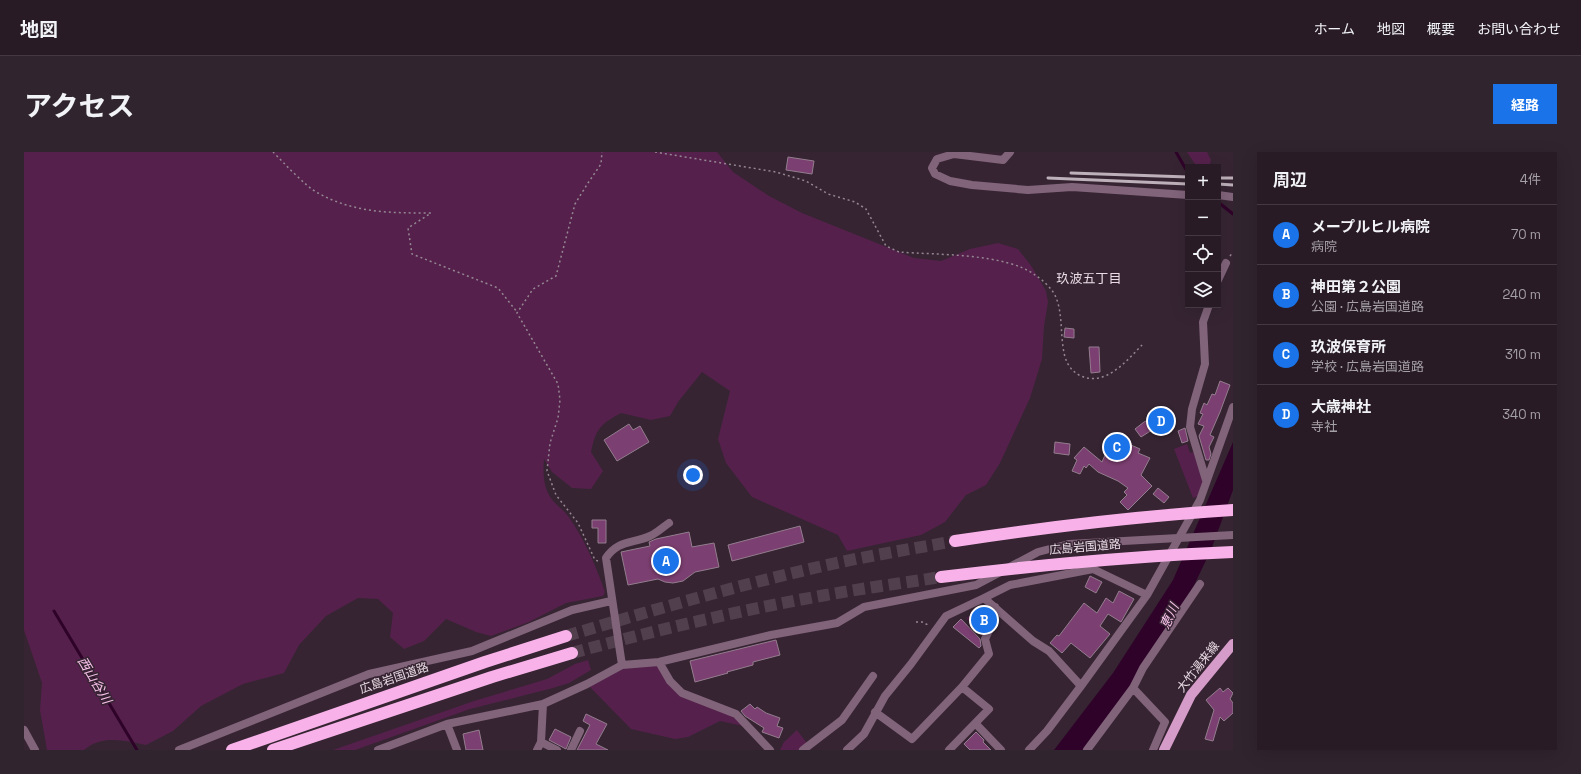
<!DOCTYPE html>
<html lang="ja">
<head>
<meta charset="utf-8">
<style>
	:root { --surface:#281b26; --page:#30242e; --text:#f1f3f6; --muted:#a5a1a7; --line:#443943; --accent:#1a73e8 }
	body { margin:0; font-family:"Space Grotesk","Noto Sans JP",sans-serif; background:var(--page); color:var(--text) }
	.controls { position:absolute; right:12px; top:12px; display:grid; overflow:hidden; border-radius:0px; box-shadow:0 4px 16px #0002 }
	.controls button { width:36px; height:36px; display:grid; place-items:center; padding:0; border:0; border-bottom:1px solid var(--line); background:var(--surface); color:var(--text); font:20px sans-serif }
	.you { position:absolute; left:669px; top:323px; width:14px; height:14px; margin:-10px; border:3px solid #fff; border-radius:50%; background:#1a73e8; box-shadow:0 0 0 6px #1a73e833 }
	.badge { display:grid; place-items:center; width:26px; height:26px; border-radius:50%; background:var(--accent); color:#fff; font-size:13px; font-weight:700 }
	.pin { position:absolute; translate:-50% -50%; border:2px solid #fff; box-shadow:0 1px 4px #0006 }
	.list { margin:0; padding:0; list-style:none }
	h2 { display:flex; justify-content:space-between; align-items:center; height:52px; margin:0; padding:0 16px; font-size:17px }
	h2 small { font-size:13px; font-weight:400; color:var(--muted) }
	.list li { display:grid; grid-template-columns:26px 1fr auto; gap:12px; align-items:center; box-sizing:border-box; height:60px; padding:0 16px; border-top:1px solid var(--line) }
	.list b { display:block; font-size:15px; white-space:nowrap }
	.list p { margin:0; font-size:13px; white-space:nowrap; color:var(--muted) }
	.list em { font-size:13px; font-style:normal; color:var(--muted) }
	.icon { flex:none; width:22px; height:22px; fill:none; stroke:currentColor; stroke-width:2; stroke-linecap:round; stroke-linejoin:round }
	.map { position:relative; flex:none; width:1209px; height:598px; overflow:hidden; border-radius:0px }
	header { display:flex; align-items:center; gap:24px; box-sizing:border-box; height:56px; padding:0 20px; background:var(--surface); border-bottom:1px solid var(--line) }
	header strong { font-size:19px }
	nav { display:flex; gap:22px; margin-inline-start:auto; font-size:14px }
	.intro { display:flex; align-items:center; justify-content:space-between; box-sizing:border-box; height:96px; padding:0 24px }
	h1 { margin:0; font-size:28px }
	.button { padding:10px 18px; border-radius:0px; background:var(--accent); color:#fff; font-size:14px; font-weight:700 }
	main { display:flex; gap:24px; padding:0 24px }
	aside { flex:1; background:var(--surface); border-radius:0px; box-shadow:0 4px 16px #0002 }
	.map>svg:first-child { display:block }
	.green { fill:#55214c }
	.water { fill:#2f0329 }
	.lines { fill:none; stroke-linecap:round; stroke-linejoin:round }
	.stream { stroke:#2f0329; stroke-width:3 }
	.building { fill:#7c3f71; stroke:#937d8e }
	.highway-tunnel { stroke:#513f4d; stroke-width:12; stroke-dasharray:12 6; stroke-linecap:butt }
	.path { stroke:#958692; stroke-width:1.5; stroke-dasharray:2 3; stroke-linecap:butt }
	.street { stroke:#81647a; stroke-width:8 }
	.primary { stroke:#d69cc9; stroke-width:10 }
	.highway { stroke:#f8b2e9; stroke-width:12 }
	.rail { stroke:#beb0ba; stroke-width:3 }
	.street-bridge { stroke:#81647a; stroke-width:8 }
	.highway-bridge { stroke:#f8b2e9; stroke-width:12 }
	.labels { text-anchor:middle; stroke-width:3; stroke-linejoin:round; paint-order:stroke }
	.street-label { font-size:12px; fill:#e8dbe5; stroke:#362432 }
	.neighbourhood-label { font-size:13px; fill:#e8dbe5; stroke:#362432 }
	.water-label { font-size:13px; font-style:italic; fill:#fac3ed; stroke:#362432 }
</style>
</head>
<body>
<header>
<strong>地図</strong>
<nav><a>ホーム</a><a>地図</a><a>概要</a><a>お問い合わせ</a></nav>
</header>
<div class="intro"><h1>アクセス</h1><a class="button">経路</a></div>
<main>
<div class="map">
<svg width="1209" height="598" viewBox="0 0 1209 598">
	<rect width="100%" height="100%" fill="#362432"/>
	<path class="green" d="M0,0H693L709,20L745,44L778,61L890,106L917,109L946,97L974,91L994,97L1008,115L1022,139L1024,150L1020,174L1018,207L1006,246L976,311L962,333L942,343L921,370L897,383L823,399L814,383L728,345L702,311L694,287L706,239L678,220L654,250L646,264L627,268L597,261C577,272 572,276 567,300L579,319L567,337L548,336L528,320L520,307C519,319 519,332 525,343C529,351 539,357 544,364C560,386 572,414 581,440L579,444L542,451L505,470L467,484L452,480L422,467L400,489L380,497L366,485L369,461L354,447L334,446L302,464L275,493L260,521L219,532L177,554L149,579L122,593C102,589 78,582 60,598H23L16,558L18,531L0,478Z
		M1163,0H1183L1187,8L1185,15H1173Z
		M1163,292L1166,301L1169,300L1180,328L1174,344L1169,346L1150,297Z
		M962,455L967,461L960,484L942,466Z
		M564,508L567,518L545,531L529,536L446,557L331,598H309L450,549L523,527L551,512Z
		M635,510L658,541L712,562L724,575L696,569L664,585L651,587L607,577L563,532L598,513Z
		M773,578L785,594L779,598H756L760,590Z"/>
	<path class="water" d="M1209,290V338L1187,398L1162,450L1063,598H1030L1089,521L1149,428Z"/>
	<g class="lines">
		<path class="stream" d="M1152,0L1164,21
			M1194,50L1209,62
			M30,459L113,598"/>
	</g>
	<path class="building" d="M764,5L790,9L788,22L762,18Z
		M1041,176L1050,177V186L1040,185Z
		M1065,195H1075L1076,220L1067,221Z
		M1196,229L1206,233L1196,260L1186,283L1190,285L1185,295L1187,302L1185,308H1182L1175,284L1180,274L1174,272L1179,262L1176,261L1180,251L1183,253L1188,242L1191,243Z
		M1140,261L1147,278L1134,283L1132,278L1129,280L1128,278L1117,285L1111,277L1120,270Z
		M605,272L609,278L616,274L625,290L593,309L580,288Z
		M1161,276L1164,289L1158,291L1154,279Z
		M1089,285L1116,297L1114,301L1126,306L1117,323L1128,334L1104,358L1096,350L1103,343L1100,340L1104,336L1094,329L1074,320L1065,312L1062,316L1060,314L1056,322L1048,319L1053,308L1050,306L1060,295L1078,310Z
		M1031,290L1046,292L1045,303L1030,301Z
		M1134,336L1145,345L1140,351L1129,342Z
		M568,368H582V391H574V376H568Z
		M776,374L780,390L708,409L704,393Z
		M665,380L668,395L690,391L695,415L671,420L659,429L649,431L641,430L634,427L604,433L597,400L626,394L625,390L632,387Z
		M1066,424L1078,430L1072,441L1061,435Z
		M1095,439L1110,447L1097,470L1084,462L1076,474L1086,482L1066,506L1047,491L1038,501L1026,491L1033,483L1035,484L1060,451L1073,461L1082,446L1089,451Z
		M937,467L956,487L957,494L955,496L929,475Z
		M752,488L756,503L729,510V513L703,520L704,521L671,530L666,509Z
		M1196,536L1199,540L1204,536L1209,541L1206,547L1209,551V561L1200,569L1196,565L1189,589L1181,587L1190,558L1182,548Z
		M726,552L731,557L733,555L742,561L756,566L753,574L759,576L755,586L738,580L740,576L721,564L717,559Z
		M562,562L583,572L572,592L584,598H553L566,573L559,569Z
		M531,577L547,585L542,597L525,588Z
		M455,578L459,598H442L439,582Z
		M952,580L960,588L959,590L967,598H946L940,592Z"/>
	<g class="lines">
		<path class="highway-tunnel" d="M542,484C633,457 724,430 817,410C855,402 893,396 931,389
			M548,501C632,478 717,458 802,443C840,436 879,431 917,425"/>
		<path class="path" d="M249,0C260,11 281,34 294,41C330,61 366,61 407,61L384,76L388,102L474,136L493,160
			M631,0L752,20L782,29L804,42L831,50L842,57L862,94L875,100C912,103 982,101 1011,123C1019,128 1030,138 1033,148C1039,166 1036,186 1041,205C1044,214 1048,219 1055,223C1081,237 1104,207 1120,191
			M1206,104L1209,100
			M574,409L571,408L554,371L532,343L523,319L526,291L534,266L536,248L534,232L493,161L509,137L532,124L551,52L564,31L577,12L578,0
			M892,470H898L904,473"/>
		<path class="street" d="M986,0L979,8L930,2L913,7L908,16L911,22L926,29L948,33L1004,38L1048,35L1164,43
			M1194,43L1209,45
			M1194,128L1202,111
			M1182,328L1166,275L1168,257L1181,212L1179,170L1185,153
			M960,446L986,433L1069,417L1123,443
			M635,510L646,529L658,541L712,562L746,598
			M598,513L582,406C594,388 608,392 626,384C633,381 639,375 645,371
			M1109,536L1141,570L1129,598
			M851,560L888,587L938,535L965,502L961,487L967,474L971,455
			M423,572L433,598
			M952,572L977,598
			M0,578L11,598
			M517,590L533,598
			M155,598L345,522L448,499L548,458L587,449
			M354,598L423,572L519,552L563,532L598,513L635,510L747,483L813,471L840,455L952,433L1014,400L1045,392
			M513,598L517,590L519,552
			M547,598L556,579
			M779,598L818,568L849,524
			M823,598L840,582L861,544L887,512L922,464L960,446L1009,489L1025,499L1057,534
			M925,598L965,557L938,535
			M1005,598L1023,579L1057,534L1123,443L1176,348L1209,255
			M1063,598L1109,536L1119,516L1176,432"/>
		<path class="primary" d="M1140,598L1167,543L1209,492"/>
		<path class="highway" d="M208,598L461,510L542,484
			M249,598L468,525L548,501"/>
		<path class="rail" d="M1047,21L1164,25
			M1024,26L1164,32
			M1194,26H1209
			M1194,32L1209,33"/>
		<path class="street-bridge" d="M1045,392L1209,383"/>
		<path class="highway-bridge" d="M931,389C1023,375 1116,364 1209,358
			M917,425C1014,413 1111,404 1209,400"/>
	</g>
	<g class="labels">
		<g class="street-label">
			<text transform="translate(1061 395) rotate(-5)" y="4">広島岩国道路</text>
			<text transform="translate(1174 515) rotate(-52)" y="4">大竹湯来線</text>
			<text transform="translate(370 526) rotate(-19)" y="4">広島岩国道路</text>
		</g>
		<g class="neighbourhood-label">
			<text x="1065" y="131">玖波五丁目</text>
		</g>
		<g class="water-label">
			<text transform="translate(1145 464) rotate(-65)" y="5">恵川</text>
			<text transform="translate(71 528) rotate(59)" y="5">西山谷川</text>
		</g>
	</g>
</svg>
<div class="controls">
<button>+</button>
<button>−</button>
<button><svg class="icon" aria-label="locate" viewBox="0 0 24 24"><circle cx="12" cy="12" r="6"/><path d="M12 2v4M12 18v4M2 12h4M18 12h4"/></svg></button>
<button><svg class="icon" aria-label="layers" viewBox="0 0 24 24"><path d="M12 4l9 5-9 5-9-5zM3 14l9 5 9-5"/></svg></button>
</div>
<div class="you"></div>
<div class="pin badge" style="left:642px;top:409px">A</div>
<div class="pin badge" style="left:960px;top:468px">B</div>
<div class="pin badge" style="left:1093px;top:295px">C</div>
<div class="pin badge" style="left:1137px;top:269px">D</div>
</div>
<aside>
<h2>周辺<small>4件</small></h2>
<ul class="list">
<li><span class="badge">A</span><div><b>メープルヒル病院</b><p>病院</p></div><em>70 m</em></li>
<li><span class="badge">B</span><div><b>神田第２公園</b><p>公園 · 広島岩国道路</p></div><em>240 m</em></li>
<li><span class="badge">C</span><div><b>玖波保育所</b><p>学校 · 広島岩国道路</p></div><em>310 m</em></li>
<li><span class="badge">D</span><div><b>大歳神社</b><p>寺社</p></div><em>340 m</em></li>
</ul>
</aside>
</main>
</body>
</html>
